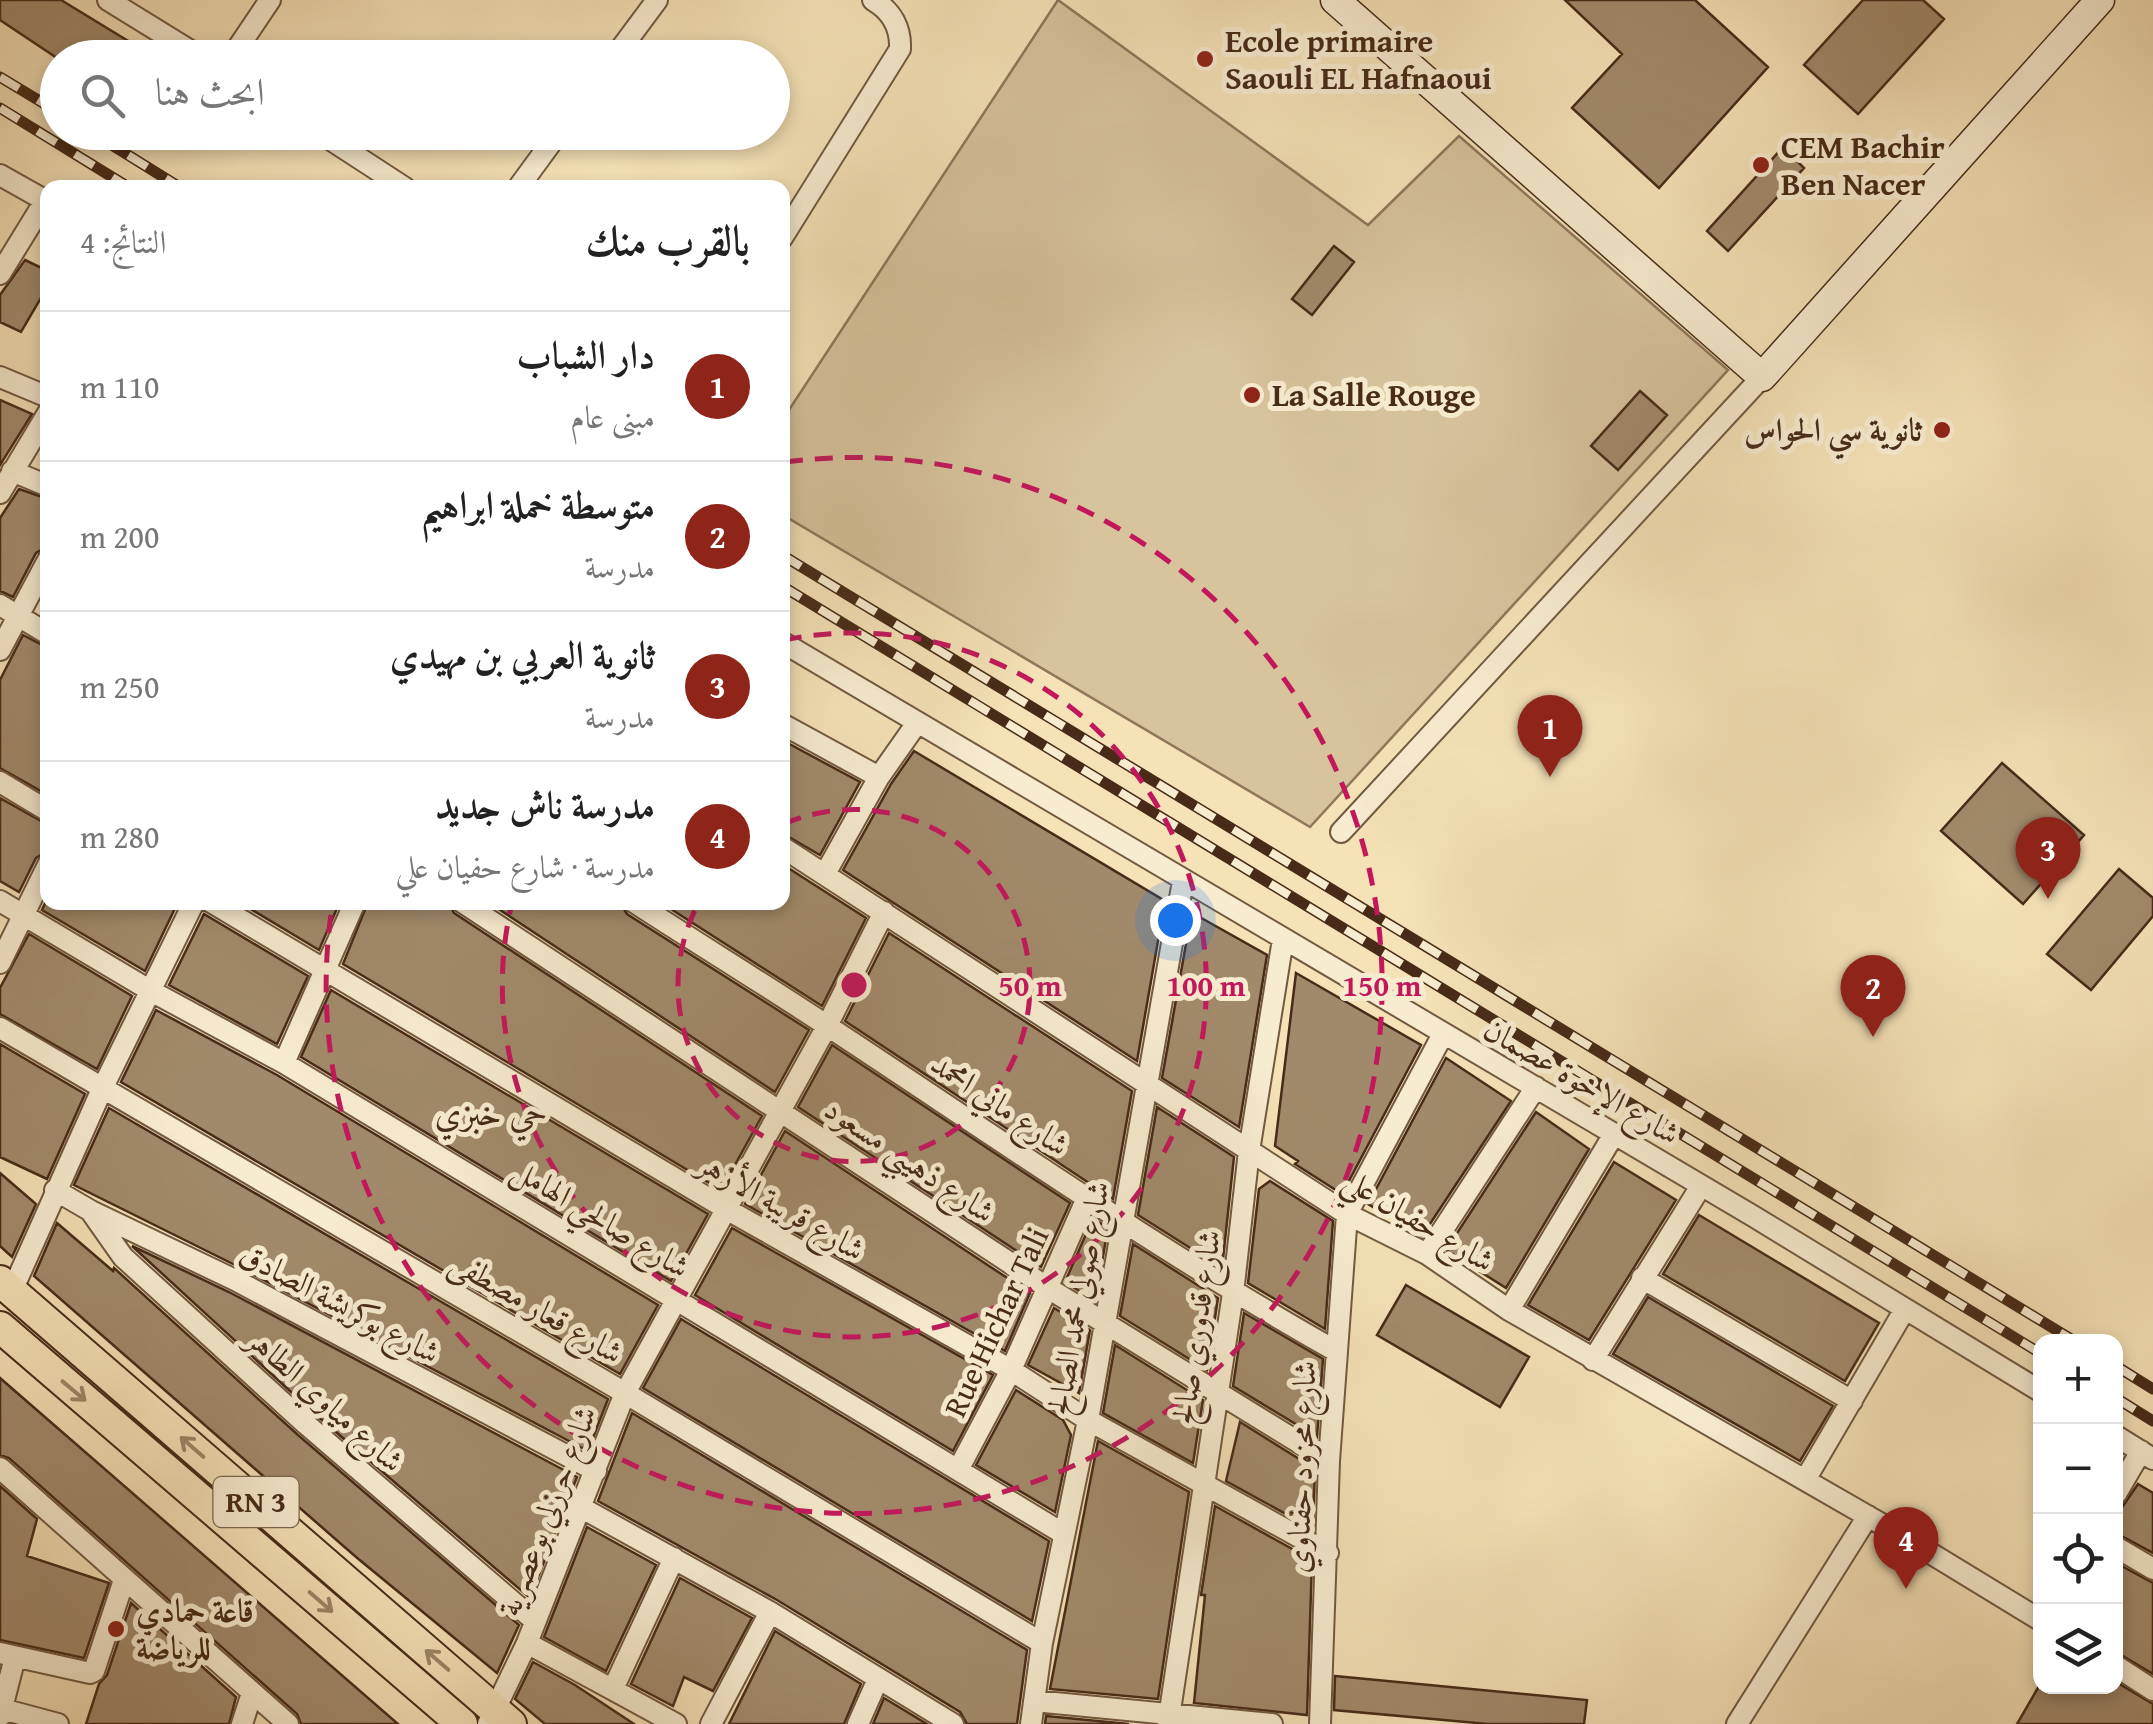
<!DOCTYPE html>
<html lang="ar">
<head>
<meta charset="utf-8">
<style>
	:root { --surface:#fff; --page:#f2f2f2; --text:#222; --muted:#767676; --line:#e0e0e0; --accent:#8f2418 }
	body { margin:0; font-family:"Gentium Book Plus",Amiri,serif; background:var(--page); color:var(--text); direction:rtl }
	.controls { position:absolute; right:30px; bottom:30px; display:grid; overflow:hidden; border-radius:20px; box-shadow:0 5px 15px #0003 }
	.controls button { width:90px; height:90px; display:grid; place-items:center; padding:0; border:0; border-bottom:2px solid var(--line); background:var(--surface); color:var(--text); font:50px sans-serif }
	.you { position:absolute; left:1175px; top:920px; width:35px; height:35px; margin:-25px; border:8px solid #fff; border-radius:50%; background:#1a73e8; box-shadow:0 0 0 15px #1a73e833 }
	.badge { display:grid; place-items:center; width:65px; height:65px; border-radius:50%; background:var(--accent); color:#fff; font-size:32px; font-weight:700 }
	.pin { position:absolute; translate:-50% -82px; filter:drop-shadow(0 2px 5px #0008) }
	.pin::after { content:''; position:absolute; top:52px; width:35px; height:30px; background:inherit; clip-path:polygon(0 0,100% 0,50% 100%) }
	.list { margin:0; padding:0; list-style:none }
	h2 { display:flex; justify-content:space-between; align-items:center; height:130px; margin:0; padding:0 40px; font-size:42px }
	h2 small { font-size:32px; font-weight:400; color:var(--muted) }
	.list li { display:grid; grid-template-columns:65px 1fr auto; gap:30px; align-items:center; box-sizing:border-box; height:150px; padding:0 40px; border-top:2px solid var(--line) }
	.list b { display:block; font-size:38px; white-space:nowrap }
	.list p { margin:0; font-size:32px; white-space:nowrap; color:var(--muted) }
	.list em { font-size:32px; font-style:normal; color:var(--muted) }
	.icon { flex:none; width:55px; height:55px; fill:none; stroke:currentColor; stroke-width:2; stroke-linecap:round; stroke-linejoin:round }
	.map { position:relative; flex:none; width:2153px; height:1724px; overflow:hidden; direction:ltr }
	.search { position:absolute; background:var(--surface); box-shadow:0 5px 15px #0003; left:40px; top:40px; width:750px; height:110px; display:flex; align-items:center; gap:25px; box-sizing:border-box; padding:0 35px; border-radius:55px; color:var(--muted); font-size:38px }
	.panel { position:absolute; background:var(--surface); box-shadow:0 5px 15px #0003; left:40px; top:180px; width:750px; height:730px; border-radius:20px; direction:rtl }
	.map>svg:first-child { display:block }
	.green { fill:#d7c39c; stroke:#8f775a; stroke-width:2.5 }
	.building { fill:#a18a6b; stroke:#472b18; stroke-width:2.5 }
	.lines { fill:none; stroke-linecap:round; stroke-linejoin:round }
	.street-casing { stroke:#725940; stroke-width:24 }
	.secondary-casing { stroke:#472b18; stroke-width:31 }
	.primary-casing { stroke:#472b18; stroke-width:34 }
	.street { stroke:#f8ecd0; stroke-width:20 }
	.secondary { stroke:#f8ecd0; stroke-width:28 }
	.primary { stroke:#f5e2b7; stroke-width:30 }
	.rail-casing { stroke:#472b18; stroke-width:11 }
	.rail { stroke:#f8ecd0; stroke-width:8; stroke-dasharray:22; stroke-linecap:butt }
	.oneway { stroke:#9e8668 }
	.ring { fill:none; stroke:#c2185b; stroke-width:5; stroke-dasharray:18 12 }
	.poi-dot { fill:#8f2418; stroke:#f8ecd0; stroke-width:4 }
	.labels { text-anchor:middle; stroke-width:10; stroke-linejoin:round; paint-order:stroke }
	.shield { fill:#f8ecd0; stroke:#7c654f; stroke-width:2.5 }
	.shield-label { font-size:30px; font-weight:bold; fill:#472b18 }
	.poi-label { font-size:32px; font-weight:bold; fill:#472b18; stroke:#f8ecd0; text-anchor:start }
	.street-label { font-size:32px; fill:#472b18; stroke:#f8ecd0 }
	.neighbourhood-label { font-size:35px; fill:#472b18; stroke:#f8ecd0 }
	.centre { fill:#c2185b; stroke:#f8ecd0; stroke-width:5 }
	.ring-label { font-size:30px; text-anchor:middle; font-weight:bold; fill:#c2185b; stroke:#f8ecd0; stroke-width:10; stroke-linejoin:round; paint-order:stroke }
</style>
</head>
<body>
<div class="map">
<svg width="2153" height="1724" viewBox="0 0 2153 1724">
	<rect width="100%" height="100%" fill="#f5e2b7"/>
	<filter id="stains"><feTurbulence type="fractalNoise" baseFrequency=".002" numOctaves="4"/><feColorMatrix values="0 0 0 0 .2 0 0 0 0 .09 0 0 0 0 .02 0 0 0 .5 -.17"/></filter>
	<radialGradient id="worn" r=".72"><stop offset=".6" stop-color="#630" stop-opacity="0"/><stop offset="1" stop-color="#630" stop-opacity=".3"/></radialGradient>
	<path class="green" d="M1058,0L1368,225L1459,136L1728,370L1310,827L783,515V419Z"/>
	<path class="building" d="M0,0H61L156,58H57L0,20Z
		M1565,0H1695L1768,67L1659,188L1572,108L1622,54Z
		M1863,0H1923L1944,19L1858,114L1804,65Z
		M1783,147L1804,168L1728,251L1707,231Z
		M1334,246L1354,262L1312,315L1292,299Z
		M25,260L48,271V286L21,332L0,322V295Z
		M1640,391L1667,415L1618,470L1591,446Z
		M0,400L32,414L0,465Z
		M19,489L48,499V546L36,553L13,597L0,591V518Z
		M23,635L48,648V795L0,768V680Z
		M782,740L860,782L820,855L782,833Z
		M914,751L1165,901L1137,1061L843,870L891,784Z
		M2002,763L2084,835L2023,904L1941,831Z
		M0,798L48,825V851L36,858L19,892L0,881Z
		M782,864L866,918L822,1006L660,902H782Z
		M2119,869L2153,898V916L2091,990L2047,954Z
		M48,897V902H178L145,971L42,910Z
		M239,902H332L338,906L319,950Z
		M368,902H448L454,913L762,1116L721,1190L343,964Z
		M488,902H620L627,914L809,1030L775,1092Z
		M204,914L308,976L277,1044L169,985Z
		M1196,915L1267,955L1239,1127L1162,1078L1191,916L1196,919Z
		M889,933L1132,1091L1113,1199L845,1021Z
		M29,934L132,996L97,1069L0,1014V988Z
		M1296,973L1421,1045L1342,1194L1295,1164L1298,1161L1275,1146Z
		M331,990L708,1214L671,1281L301,1057Z
		M156,1010L277,1075L658,1305L620,1374L121,1082Z
		M0,1044L85,1094L47,1179L0,1157Z
		M832,1045L1070,1203L1041,1267L798,1107Z
		M1446,1058L1511,1101L1422,1236L1368,1204Z
		M1157,1107L1234,1157L1222,1268L1138,1215Z
		M109,1108L608,1399L588,1451L241,1268L74,1185Z
		M1536,1112L1589,1149L1506,1288L1446,1250Z
		M785,1131L1030,1293L1005,1351L745,1204Z
		M1614,1162L1676,1200L1589,1340L1528,1305Z
		M0,1173L36,1204L12,1257L0,1246Z
		M1270,1181L1333,1221L1325,1329L1248,1283L1259,1189Z
		M1699,1215L1879,1323L1845,1381L1663,1274Z
		M1093,1218L1108,1228L1095,1301L1065,1282Z
		M57,1223L113,1271L114,1268L298,1435L519,1625L497,1673L356,1557L34,1276Z
		M732,1228L993,1375L953,1451L695,1295Z
		M1133,1244L1218,1298L1207,1370L1120,1316Z
		M132,1246L229,1292L577,1477L530,1598L316,1415Z
		M1406,1285L1529,1357L1500,1407L1377,1335Z
		M1648,1297L1833,1406L1800,1461L1613,1354Z
		M1054,1308L1090,1330L1079,1393L1028,1365Z
		M1244,1313L1323,1359L1317,1437L1233,1386Z
		M681,1319L1049,1541L1032,1621L643,1388Z
		M1115,1345L1203,1400L1193,1463L1103,1413Z
		M0,1378L398,1724H301L297,1714L9,1458L0,1455Z
		M1016,1390L1063,1420L1071,1435L1055,1512L976,1465Z
		M632,1413L1027,1650L1017,1724H967L960,1712L777,1600L598,1501Z
		M1240,1422L1315,1469L1313,1529L1226,1481Z
		M1098,1441L1189,1492L1158,1699L1050,1689Z
		M2138,1484L2153,1493V1553L2116,1533V1516Z
		M0,1486L37,1519L27,1556L109,1583L84,1658L0,1640Z
		M1215,1506L1312,1560L1307,1715L1194,1703L1205,1595H1201Z
		M587,1527L656,1565L606,1671L544,1637Z
		M2116,1563L2153,1583V1674L2116,1652Z
		M680,1578L752,1618L713,1691L684,1677L673,1706L631,1684Z
		M131,1603L236,1697L229,1724H86L99,1684L107,1675Z
		M775,1631L861,1684L844,1724H729Z
		M533,1662L575,1685L634,1724H545L515,1699Z
		M1335,1676L1587,1700L1584,1724H1488L1334,1710Z
		M2116,1682L2153,1704V1724H2017L2039,1686H2116Z
		M884,1698L927,1724H873Z
		M1046,1716L1129,1724H1045Z"/>
	<g class="lines">
		<defs>
			<path id="street" d="M108,0L202,58
				M231,58L270,0
				M614,58L657,0
				M319,132L405,188
				M0,175L48,202
				M518,188L559,132
				M782,238L900,49C901,28 892,11 873,0
				M0,274L45,201
				M0,377L48,397
				M12,471L48,486
				M0,493L48,413
				M0,605L48,634
				M782,642L1753,1216L2040,1391
				M0,650L48,560
				M782,724L879,777
				M0,782L48,811
				M1341,832L1762,377
				M782,847L1347,1214L1427,1254L1509,1310L1904,1537L2040,1620
				M825,874L879,777L917,723
				M0,901L151,991L284,1063L1064,1534
				M211,902L728,1210L1011,1370L1088,1420L1328,1553
				M462,902L1048,1288L1329,1461
				M634,902C700,945 767,986 832,1029C999,1139 1162,1253 1336,1351
				M0,963L48,865
				M0,1028L625,1393L1042,1643
				M284,1063L355,902
				M55,1190L91,1211L235,1280L596,1471
				M92,1213L123,1257L307,1425L535,1621
				M1427,1254L1536,1087
				M1642,1278L1852,1401
				M12,1291L103,1087L194,902
				M1509,1310L1614,1134
				M1593,1360L1701,1186
				M2116,1436L2153,1459
				M0,1468L288,1724
				M958,1470L1011,1370L1087,1198
				M1805,1480L1905,1309
				M2116,1494L2141,1451
				M582,1508L770,1612L953,1724
				M2116,1547L2153,1569
				M527,1643L676,1724
				M0,1653L90,1673L94,1671L124,1580
				M2116,1666L2153,1690
				M613,1689L674,1558
				M1034,1701L1272,1724
				M2,1709L58,1724
				M0,1716L15,1657
				M242,1724L252,1693
				M488,1724L527,1643L625,1393L827,1026L884,912
				M711,1724L770,1612
				M858,1724L878,1679
				M1031,1724L1042,1643L1088,1420L1183,881
				M1168,1724L1233,1293L1249,1151L1283,939
				M1320,1724L1329,1461L1347,1214L1443,1034
				M1737,1724L1868,1516"/>
			<path id="secondary" d="M1335,0L1762,377L2100,0"/>
			<path id="primary" d="M0,1281L511,1724
				M0,1327L462,1724"/>
		</defs>
		<use href="#street" class="street-casing"/>
		<use href="#secondary" class="secondary-casing"/>
		<use href="#primary" class="primary-casing"/>
		<use href="#street" class="street"/>
		<use href="#secondary" class="secondary"/>
		<use href="#primary" class="primary"/>
		<defs>
			<path id="rail" d="M0,77L58,112
				M0,108L130,188
				M91,132L181,188
				M782,555L2076,1342
				M782,586L2040,1353
				M2116,1366L2153,1389
				M2116,1398L2153,1421"/>
		</defs>
		<use href="#rail" class="rail-casing"/>
		<use href="#rail" class="rail"/>
	</g>
	<defs><path id="oneway-shaft" d="M-6 0H5M1.5-3L5.5 0L1.5 3" fill="none" stroke-width="1.6" stroke-linecap="round" stroke-linejoin="round" transform="scale(2.5)"/></defs>
	<g class="oneway">
		<use href="#oneway-shaft" transform="translate(74 1391) rotate(40)"/>
		<use href="#oneway-shaft" transform="translate(192 1447) rotate(-139)"/>
		<use href="#oneway-shaft" transform="translate(321 1602) rotate(41)"/>
		<use href="#oneway-shaft" transform="translate(437 1660) rotate(-139)"/>
	</g>
	<g class="ring">
		<path d="M784 824A176 176 0 1 1 698 904"/>
		<path d="M784 640A352 352 0 1 1 512 903"/>
		<path d="M785 462A528 528 0 1 1 332 907"/>
	</g>
	<g class="poi-dot">
		<circle cx="1205" cy="59" r="10"/>
		<circle cx="1761" cy="165" r="10"/>
		<circle cx="1252" cy="395" r="10"/>
		<circle cx="1942" cy="430" r="10"/>
		<circle cx="116" cy="1629" r="10"/>
	</g>
	<g class="labels">
		<rect class="shield" x="213.5" y="1477" width="85" height="50" rx="8"/>
		<g class="shield-label">
			<text x="256" y="1512">RN 3</text>
		</g>
		<g class="poi-label">
			<text x="1225" y="52">Ecole primaire<tspan x="1225" dy="37">Saouli EL Hafnaoui</tspan></text>
			<text x="1781" y="158">CEM Bachir<tspan x="1781" dy="37">Ben Nacer</tspan></text>
			<text x="1272" y="406">La Salle Rouge</text>
			<text x="1922" y="441" text-anchor="end">ثانوية سي الحواس</text>
			<text x="136" y="1622">قاعة حمادي<tspan x="136" dy="37">للرياضة</tspan></text>
		</g>
		<g class="street-label">
			<text transform="translate(1582 1081) rotate(30)" y="11">شارع الإخوة عصمان</text>
			<text transform="translate(1000 1104) rotate(34)" y="11">شارع ماني امحمد</text>
			<text transform="translate(910 1160) rotate(34)" y="11">شارع ذهيبي مسعود</text>
			<text transform="translate(782 1206) rotate(30)" y="11">شارع قريبة الأزهر</text>
			<text transform="translate(601 1218) rotate(31)" y="11">شارع صالحي الهامل</text>
			<text transform="translate(1419 1220) rotate(31)" y="11">شارع حفيان علي</text>
			<text transform="translate(1078 1298) rotate(-80)" y="11">شارع صولي محمد الصالح</text>
			<text transform="translate(340 1303) rotate(28)" y="11">شارع بوكريشة الصادق</text>
			<text transform="translate(537 1307) rotate(30)" y="11">شارع قعار مصطفى</text>
			<text transform="translate(996 1322) rotate(-65)" y="11">Rue Hichar Tali</text>
			<text transform="translate(1196 1327) rotate(-82)" y="11">شارع قدوري صالح</text>
			<text transform="translate(326 1400) rotate(42)" y="11">شارع مياوي الطاهر</text>
			<text transform="translate(1301 1467) rotate(-88)" y="11">شارع محزود حفناوي</text>
			<text transform="translate(547 1511) rotate(-69)" y="11">شارع حرزلي بوعصرية</text>
		</g>
		<g class="neighbourhood-label">
			<text x="491" y="1125">حي خبزي</text>
		</g>
	</g>
	<circle cx="854" cy="985" r="15" class="centre"/>
	<g class="ring-label">
		<text x="1030" y="996">50 m</text>
		<text x="1206" y="996">100 m</text>
		<text x="1382" y="996">150 m</text>
	</g>
	<rect width="100%" height="100%" filter="url(#stains)"/>
	<rect width="100%" height="100%" fill="url(#worn)"/>
</svg>
<div class="controls">
<button>+</button>
<button>−</button>
<button><svg class="icon" aria-label="locate" viewBox="0 0 24 24"><circle cx="12" cy="12" r="6"/><path d="M12 2v4M12 18v4M2 12h4M18 12h4"/></svg></button>
<button><svg class="icon" aria-label="layers" viewBox="0 0 24 24"><path d="M12 4l9 5-9 5-9-5zM3 14l9 5 9-5"/></svg></button>
</div>
<div class="you"></div>
<div class="pin badge" style="left:1550px;top:777px">1</div>
<div class="pin badge" style="left:1873px;top:1037px">2</div>
<div class="pin badge" style="left:2048px;top:899px">3</div>
<div class="pin badge" style="left:1906px;top:1589px">4</div>
<div class="search"><svg class="icon" aria-label="search" viewBox="0 0 24 24"><circle cx="10" cy="10" r="6"/><path d="M15 15l6 6"/></svg>ابحث هنا</div>
<section class="panel">
<h2>بالقرب منك<small>النتائج: 4</small></h2>
<ul class="list">
<li><span class="badge">1</span><div><b>دار الشباب</b><p>مبنى عام</p></div><em>110 m</em></li>
<li><span class="badge">2</span><div><b>متوسطة خملة ابراهيم</b><p>مدرسة</p></div><em>200 m</em></li>
<li><span class="badge">3</span><div><b>ثانوية العربي بن مهيدي</b><p>مدرسة</p></div><em>250 m</em></li>
<li><span class="badge">4</span><div><b>مدرسة ناش جديد</b><p>مدرسة · شارع حفيان علي</p></div><em>280 m</em></li>
</ul>
</section>
</div>
</body>
</html>
